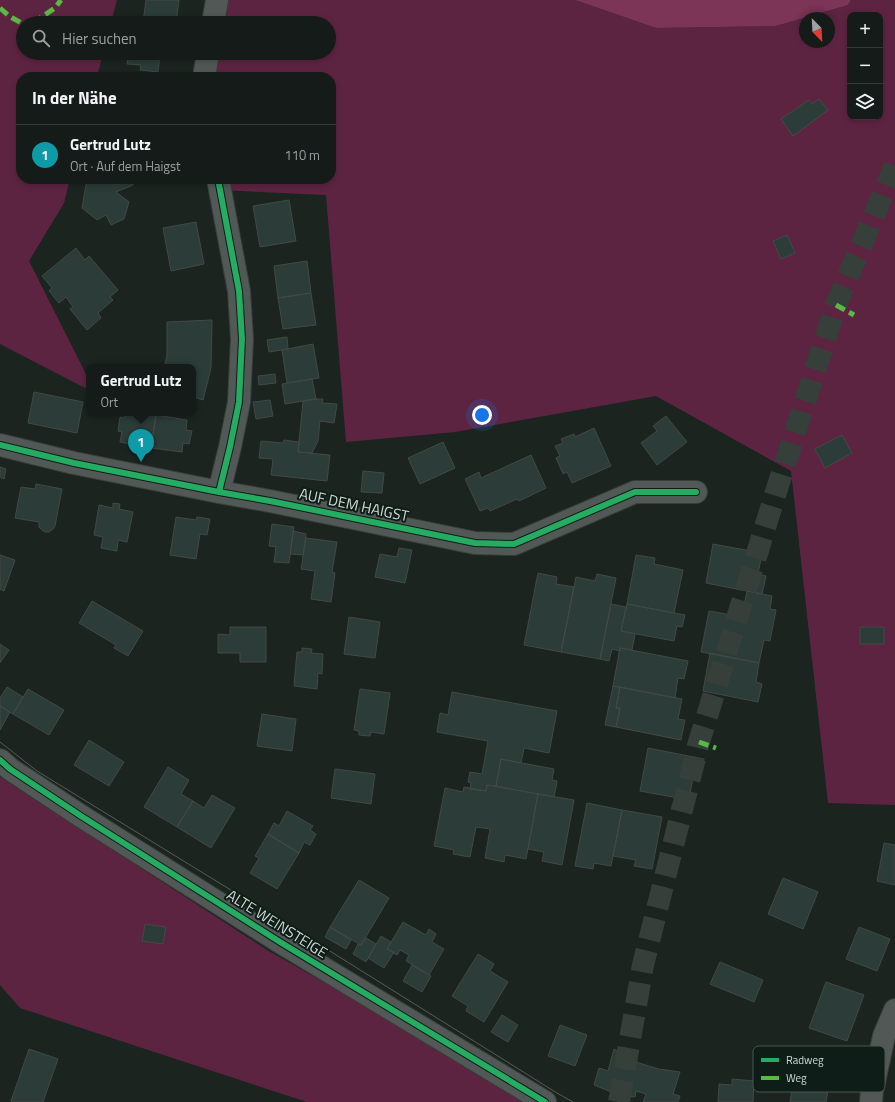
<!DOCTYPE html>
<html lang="de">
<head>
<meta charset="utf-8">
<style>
	:root { --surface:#151b18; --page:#222825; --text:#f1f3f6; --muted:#9da1a2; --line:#343937; --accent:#d93025 }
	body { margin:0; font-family:"Titillium Web",sans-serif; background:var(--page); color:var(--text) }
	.controls { position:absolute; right:12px; top:12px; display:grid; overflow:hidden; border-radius:8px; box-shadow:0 2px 6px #0003 }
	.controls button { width:36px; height:36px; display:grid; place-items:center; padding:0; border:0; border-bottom:1px solid var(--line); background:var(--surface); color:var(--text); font:20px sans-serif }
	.compass { position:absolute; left:799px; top:12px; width:36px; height:36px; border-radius:50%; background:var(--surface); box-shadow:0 2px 6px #0003; rotate:156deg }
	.you { position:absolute; left:482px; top:415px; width:14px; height:14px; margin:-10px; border:3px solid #fff; border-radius:50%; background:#1a73e8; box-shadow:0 0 0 6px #1a73e833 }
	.badge { display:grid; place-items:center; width:26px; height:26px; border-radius:50%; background:var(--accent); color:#fff; font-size:13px; font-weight:700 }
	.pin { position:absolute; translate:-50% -33px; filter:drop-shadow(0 1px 2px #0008) }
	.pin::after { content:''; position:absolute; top:21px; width:14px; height:12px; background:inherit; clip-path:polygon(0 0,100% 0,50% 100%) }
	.popup { position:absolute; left:86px; top:364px; width:110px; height:52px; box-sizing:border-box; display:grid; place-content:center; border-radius:8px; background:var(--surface); filter:drop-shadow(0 1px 3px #0005); font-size:13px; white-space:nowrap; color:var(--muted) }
	.popup b { font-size:15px; color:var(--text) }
	.popup::after { content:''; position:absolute; left:50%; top:100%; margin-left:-8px; border:8px solid transparent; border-top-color:var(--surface) }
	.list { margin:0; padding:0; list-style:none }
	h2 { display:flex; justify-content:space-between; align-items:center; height:52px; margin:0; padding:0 16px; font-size:17px }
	h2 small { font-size:13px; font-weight:400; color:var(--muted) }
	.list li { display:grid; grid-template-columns:26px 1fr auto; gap:12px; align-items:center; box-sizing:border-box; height:60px; padding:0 16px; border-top:1px solid var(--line) }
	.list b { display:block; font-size:15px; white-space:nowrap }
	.list p { margin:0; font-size:13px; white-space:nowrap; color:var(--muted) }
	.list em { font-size:13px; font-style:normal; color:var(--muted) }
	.icon { flex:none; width:22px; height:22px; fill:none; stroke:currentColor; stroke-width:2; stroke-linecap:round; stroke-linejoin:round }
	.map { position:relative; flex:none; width:895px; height:1102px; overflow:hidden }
	.search { position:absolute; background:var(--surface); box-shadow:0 2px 6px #0003; left:16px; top:16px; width:320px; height:44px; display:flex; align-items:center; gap:10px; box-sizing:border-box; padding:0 14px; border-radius:22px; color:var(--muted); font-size:15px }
	.panel { position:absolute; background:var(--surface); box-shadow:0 2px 6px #0003; left:16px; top:72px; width:320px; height:112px; border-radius:16px }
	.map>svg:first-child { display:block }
	.green { fill:#5d2441; fill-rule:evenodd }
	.forest { fill:#7c3457 }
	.building { fill:#2c3c38; stroke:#424945 }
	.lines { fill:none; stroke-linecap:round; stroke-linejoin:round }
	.major-tunnel { stroke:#373f3b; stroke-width:22; stroke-dasharray:22 11; stroke-linecap:butt }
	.minor-casing { stroke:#373e3b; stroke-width:24 }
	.minor { stroke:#525855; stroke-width:22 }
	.tram { stroke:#565a58; stroke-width:1 }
	.quiet { stroke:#58b947; stroke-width:5; stroke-dasharray:10 5; stroke-linecap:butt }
	.cycleway-casing { stroke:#0f1d18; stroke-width:8 }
	.cycleway { stroke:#26ab63; stroke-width:6 }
	.labels { text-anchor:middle; stroke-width:4; stroke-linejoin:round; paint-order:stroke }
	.street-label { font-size:15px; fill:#d0dad5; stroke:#0f1d18 }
	.key { fill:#0f1d18; stroke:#495651; stroke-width:1 }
	.key-label { font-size:11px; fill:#d0dad5 }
</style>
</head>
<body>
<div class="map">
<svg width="895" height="1102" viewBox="0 0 895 1102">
	<rect width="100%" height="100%" fill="#1c2420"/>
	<path class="green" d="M0,0H117L111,23H23V53H103L97,77H21V179H70L64,203L29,261L89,380V390L0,344Z
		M228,0H575L656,28L776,26L848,5L851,0H895V805L828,803L791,471L656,396L455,432L346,442L326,195L219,190L218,179H331V77H212L217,53H329V23H223ZM850,15H880V117H850ZM805,18H829V42H805Z
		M0,777L267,950L502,1084L528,1102H307L20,1008L0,985Z"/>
	<path class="forest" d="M575,0H851L848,5L776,26L656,28Z"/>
	<path class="building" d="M146,0H179L176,23H143Z
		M129,53H160L158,72L140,70L141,65L127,64Z
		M819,99L828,110L793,136L781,119L809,100L812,104Z
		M87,179H134L133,185L116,192L129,202L124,219L111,225L106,215L97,220L82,208Z
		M289,200L296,241L260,247L253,206Z
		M196,222L204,264L171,271L163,228Z
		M787,235L795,253L781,259L773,241Z
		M76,248L85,260L89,256L118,290L110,297L113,300L98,313L101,318L87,330L70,309L73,307L66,297L59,303L49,291L52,288L42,276Z
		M307,261L311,293L278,298L274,266Z
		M311,293L316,325L283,329L278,298Z
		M212,320L211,368L203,400L193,397V367H164L167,356V322Z
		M287,337L288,349L269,352L267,340Z
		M313,344L319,378L287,383L282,350Z
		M275,374L276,383L259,385L258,376Z
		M312,379L316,399L285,404L282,384Z
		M34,392L83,402L77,433L28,423Z
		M316,399H323L322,403L337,404L334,423L320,421L318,441L312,453L298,452L303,401Z
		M270,400L273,416L256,419L253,402Z
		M125,413H144L156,415L151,448L120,442L122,432L118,431L120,417L124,418Z
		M156,415L187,420L186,430L192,431L189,444L183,443L182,452L151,448Z
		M666,416L687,442L657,465L641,443L657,431L653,426Z
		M594,428L611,466L572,483L567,472L563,474L556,458L560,456L555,446L563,443L561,439L574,434L575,437Z
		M842,435L852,453L825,468L815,449Z
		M284,440L299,442L298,452L330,455L327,481L271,475L273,459L259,458L261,441L283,443Z
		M443,442L455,468L420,484L408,458Z
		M531,455L546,488L519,501L517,499L490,511L488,508L480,511L465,479L479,472L481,478Z
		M0,467L6,469L4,479L0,477Z
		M363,471L384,473L382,493L361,492Z
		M36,484L62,489L55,526L53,529L49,532H45L42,530L39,527V522L15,518L21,487L35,489Z
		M113,503L120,504L119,509L133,512L127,542L118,540L117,551L101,548L103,537L94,535L99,505L113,508Z
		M176,517L196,520L197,517L210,519L207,535L200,534L196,559L170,555Z
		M272,524L294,527L289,563L274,562L276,547L269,546Z
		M293,531L306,534L303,555L290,554Z
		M306,538L337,542L332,572L335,573L331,602L311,599L315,571L301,569Z
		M713,544L762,553L758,574L766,576L762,594L706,583Z
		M399,548L412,550L405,583L375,577L380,554L397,557Z
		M0,555L15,560L4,591L0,589Z
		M636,555L655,558L654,564L683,570L674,613L627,604Z
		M538,573L557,577L556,584L574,587L561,652L524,645Z
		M597,574L616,578L600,659L561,652L576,577L595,581Z
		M747,591L772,596L770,609L776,610L770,641L764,640L759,663L701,652L709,611L748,618L750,607L744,606Z
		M92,601L143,631L128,656L114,648L116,645L79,623Z
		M611,604L626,607L621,631L635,634L632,650L620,648V651L612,649L609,661L600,659Z
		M627,604L685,615L682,627L677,626L674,641L621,631Z
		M349,617L380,622L375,658L344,654Z
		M230,627H266V662H240V653H218V634L230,635Z
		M860,627H884V644H860Z
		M0,644L9,650L0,663Z
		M302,648L312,649L311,653L323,654L322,674L318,673L317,689L294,686L297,652H302Z
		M620,648L688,661L684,679L678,678L675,698L613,686Z
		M710,653L759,663L756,682L762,684L758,702L703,691Z
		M613,686L620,687L616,708H620L616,727L605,725Z
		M7,687L23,697L13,714L0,706V698Z
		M620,687L682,699L678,719L685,720L681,740L616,727L620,708H616Z
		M28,689L64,710L49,735L13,714Z
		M360,689L390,693L384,734L371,732L370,736L359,735V731L354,730Z
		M452,692L557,711L549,753L524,748L521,763L501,759L496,786L487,785L486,791L470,789L471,783L468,782L470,772L482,774L488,741L437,732L440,713L448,715Z
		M0,706L10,712L0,730Z
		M262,714L296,719L292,751L257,746Z
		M89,740L124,762L109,786L74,765Z
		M648,748L704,759L700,779L693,777L689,800L640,791Z
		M501,759L554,769L552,780L557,781L554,797L496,786Z
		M168,767L189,780L181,794L193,801L177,827L144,807Z
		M335,769L375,774L371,804L331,798Z
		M487,785L538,794L526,859L505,855L504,862L485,858L490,829L476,827L470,857L453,854L454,850L434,846L445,788L463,792L464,787L486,791Z
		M538,794L574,800L562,865L542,861L544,852L528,849Z
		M212,795L235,808L211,848L177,827L193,801L204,808Z
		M587,803L622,810L611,866L594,863L593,869L575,866Z
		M622,810L662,817L652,869L634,866L636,860L613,856Z
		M287,811L313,826L310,830L316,834L310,845L304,842L299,853L268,834L274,823L279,826Z
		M268,834L299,853L277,889L250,873L259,858L255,856Z
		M884,843L895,845V885L877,881Z
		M783,878L818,892L803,929L768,914Z
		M359,880L389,898L361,945L330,927Z
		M403,922L426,935L429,929L436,934L432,942L444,949L429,975L406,961L409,955L400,950L397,955L387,949Z
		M145,924L166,927L163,944L142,941Z
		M330,927L351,940L346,949L325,937Z
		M859,927L890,939L877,971L846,959Z
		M381,936L391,942L387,949L394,952L384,968L368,958Z
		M366,938L376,944L366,962L353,954L358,944L361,945Z
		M478,954L494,964L490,971L508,982L484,1022L466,1011L468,1006L452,996Z
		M720,962L763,980L754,1002L710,984Z
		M412,965L431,976L422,992L403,981Z
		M826,982L864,995L847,1041L809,1028Z
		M502,1015L518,1025L508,1042L491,1032Z
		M560,1025L587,1035L575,1066L548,1056Z
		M29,1049L58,1059L43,1102H13L11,1101Z
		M614,1049L639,1063L659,1069L680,1072L673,1094L680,1096L678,1102H643L646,1094L636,1091L635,1097L619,1095L594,1085L599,1068L608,1071Z
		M839,1053L855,1059L850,1073L834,1067Z
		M795,1069L831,1074L826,1102H790Z
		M732,1079L754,1081L753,1102H718L719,1084L732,1085Z"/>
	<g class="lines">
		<path class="major-tunnel" d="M619,1102L643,965L699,742L775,495L836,305L895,166"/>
		<defs>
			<path id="minor" d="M213,23L217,0
				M204,77L208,53
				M218,179L239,291L242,339L239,402L230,447L219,492
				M0,445L74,463L219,492L270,501L475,543L514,544L635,492H696
				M0,760L10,769L81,816L280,942L545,1102
				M871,1102L872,1091L884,1036L895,1010"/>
		</defs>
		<use href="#minor" class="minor-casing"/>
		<use href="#minor" class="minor"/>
		<path class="tram" d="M0,742L37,771L309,938L557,1093L573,1102"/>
		<path class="quiet" d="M0,8L9,16L23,24
			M33,23L55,8L61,0
			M836,305L854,315
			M699,742L716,748"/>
		<defs>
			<path id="cycleway" d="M218,179L239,291L242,339L239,402L230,447L219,492
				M0,445L74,463L219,492L270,501L475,543L514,544L635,492H696
				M0,760L10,769L81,816L280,942L545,1102"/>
		</defs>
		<use href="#cycleway" class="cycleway-casing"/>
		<use href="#cycleway" class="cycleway"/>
	</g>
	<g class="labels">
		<g class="street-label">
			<text transform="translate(354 505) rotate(12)" y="5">AUF DEM HAIGST</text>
			<text transform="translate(277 924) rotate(32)" y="5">ALTE WEINSTEIGE</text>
		</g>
	</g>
	<rect x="753" y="1046" width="132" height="46" rx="6" class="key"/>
	<rect x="761" y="1058" width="18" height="4" fill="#26ab63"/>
	<rect x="761" y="1076" width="18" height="4" fill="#58b947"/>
	<g class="key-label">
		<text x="786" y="1064">Radweg</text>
		<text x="786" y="1082">Weg</text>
	</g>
</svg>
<div class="controls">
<button>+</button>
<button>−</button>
<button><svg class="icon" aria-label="layers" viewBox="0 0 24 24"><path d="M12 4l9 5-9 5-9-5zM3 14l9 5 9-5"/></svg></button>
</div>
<svg class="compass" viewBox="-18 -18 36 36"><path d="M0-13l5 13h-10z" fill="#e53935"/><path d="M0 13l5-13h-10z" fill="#9da1a2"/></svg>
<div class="you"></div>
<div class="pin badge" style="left:141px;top:462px;background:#0f9aa8">1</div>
<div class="popup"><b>Gertrud Lutz</b>Ort</div>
<div class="search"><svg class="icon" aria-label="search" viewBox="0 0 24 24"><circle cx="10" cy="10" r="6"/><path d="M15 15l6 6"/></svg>Hier suchen</div>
<section class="panel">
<h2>In der Nähe<small></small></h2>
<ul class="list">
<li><span class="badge" style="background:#0f9aa8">1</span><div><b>Gertrud Lutz</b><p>Ort · Auf dem Haigst</p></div><em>110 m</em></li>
</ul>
</section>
</div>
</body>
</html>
